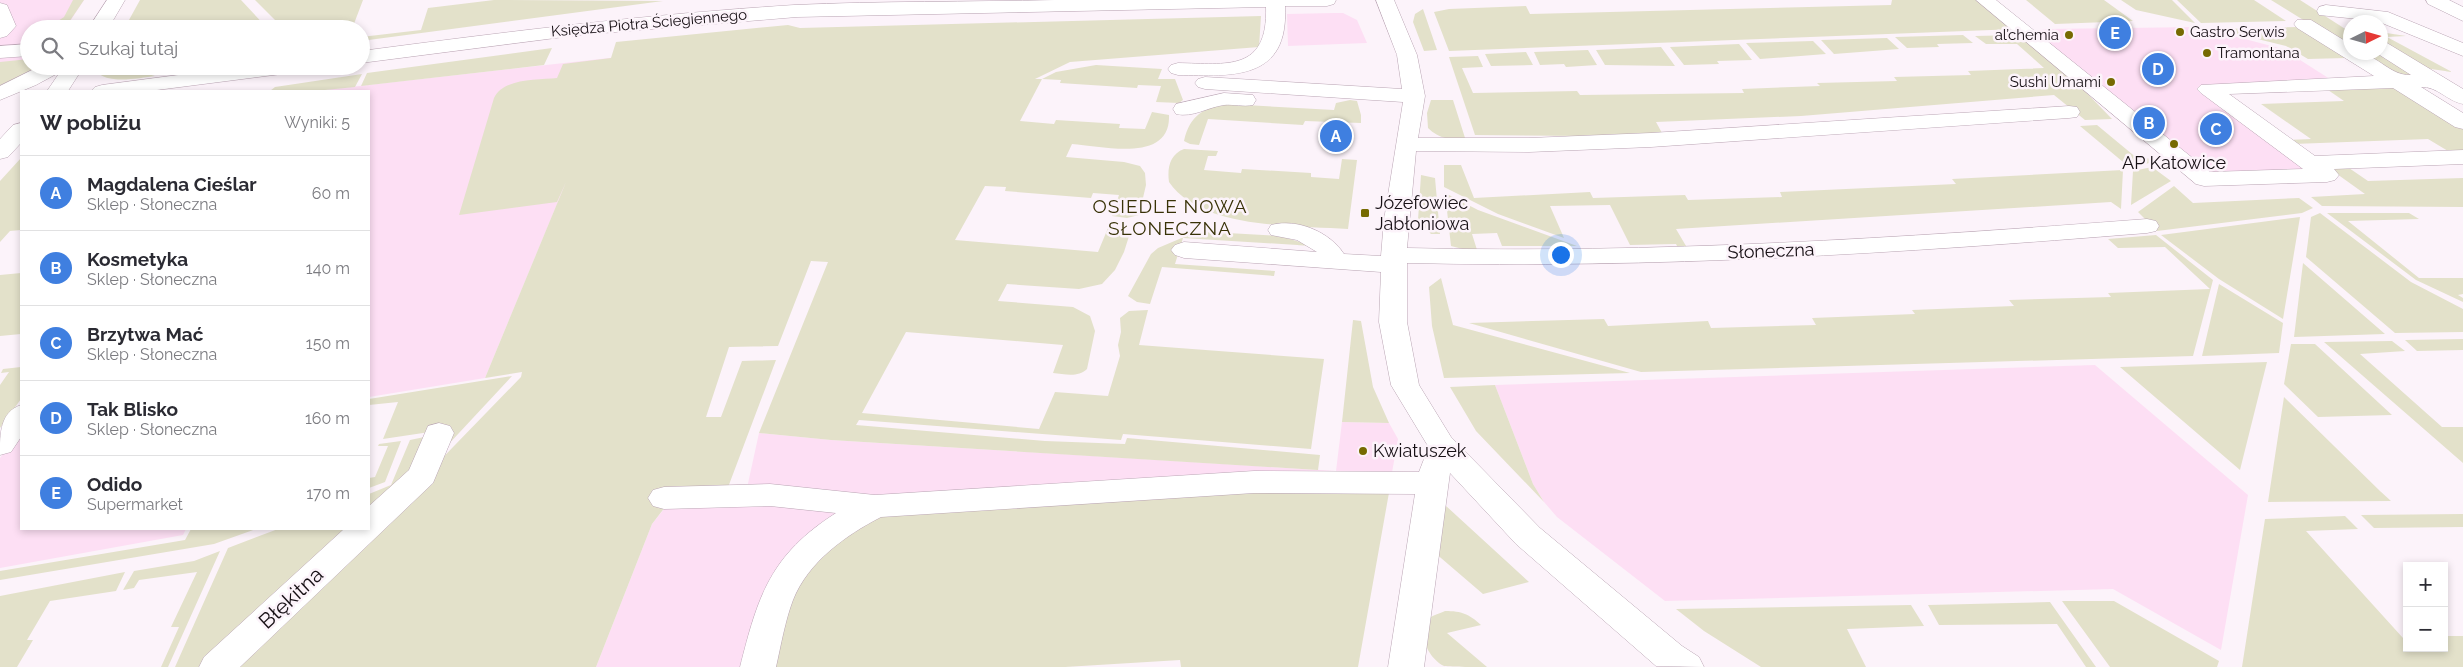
<!DOCTYPE html>
<html lang="pl">
<head>
<meta charset="utf-8">
<style>
	:root { --surface:#fff; --page:#f2f2f3; --text:#2b2b33; --muted:#7c7c81; --line:#e1e1e2; --accent:#7c3aed }
	body { margin:0; font-family:Raleway,sans-serif; background:var(--page); color:var(--text) }
	.controls { position:absolute; right:15px; bottom:15px; display:grid; overflow:hidden; border-radius:0px; box-shadow:0 2px 8px #0003 }
	.controls button { width:45px; height:45px; display:grid; place-items:center; padding:0; border:0; border-bottom:1px solid var(--line); background:var(--surface); color:var(--text); font:25px sans-serif }
	.compass { position:absolute; left:2343px; top:15px; width:45px; height:45px; border-radius:50%; background:var(--surface); box-shadow:0 2px 8px #0003; rotate:85deg }
	.you { position:absolute; left:1560px; top:254px; width:18px; height:18px; margin:-12px; border:4px solid #fff; border-radius:50%; background:#1a73e8; box-shadow:0 0 0 8px #1a73e833 }
	.badge { display:grid; place-items:center; width:32px; height:32px; border-radius:50%; background:var(--accent); color:#fff; font-size:16px; font-weight:700 }
	.pin { position:absolute; translate:-50% -50%; border:2px solid #fff; box-shadow:0 1px 5px #0006 }
	.list { margin:0; padding:0; list-style:none }
	h2 { display:flex; justify-content:space-between; align-items:center; height:65px; margin:0; padding:0 20px; font-size:21px }
	h2 small { font-size:16px; font-weight:400; color:var(--muted) }
	.list li { display:grid; grid-template-columns:32px 1fr auto; gap:15px; align-items:center; box-sizing:border-box; height:75px; padding:0 20px; border-top:1px solid var(--line) }
	.list b { display:block; font-size:19px; white-space:nowrap }
	.list p { margin:0; font-size:16px; white-space:nowrap; color:var(--muted) }
	.list em { font-size:16px; font-style:normal; color:var(--muted) }
	.icon { flex:none; width:28px; height:28px; fill:none; stroke:currentColor; stroke-width:2; stroke-linecap:round; stroke-linejoin:round }
	.map { position:relative; flex:none; width:2463px; height:667px; overflow:hidden }
	.search { position:absolute; background:var(--surface); box-shadow:0 2px 8px #0003; left:20px; top:20px; width:350px; height:55px; display:flex; align-items:center; gap:12px; box-sizing:border-box; padding:0 18px; border-radius:28px; color:var(--muted); font-size:19px }
	.panel { position:absolute; background:var(--surface); box-shadow:0 2px 8px #0003; left:20px; top:90px; width:350px; height:440px; border-radius:0px }
	.map>svg:first-child { display:block }
	.built { fill:#fddff4 }
	.green { fill:#e3e1ca }
	.lines { fill:none; stroke-linecap:round; stroke-linejoin:round }
	.minor-casing { stroke:#baa5b4; stroke-width:1 }
	.minor { fill:#fff; fill-rule:evenodd }
	.poi-dot { fill:#766a01; stroke:#fcf3fa; stroke-width:2 }
	.labels { text-anchor:middle; stroke-width:5; stroke-linejoin:round; paint-order:stroke }
	.far-street-label { font-size:15px; fill:#160f14; stroke:#fcf3fa }
	.far-poi-label { font-size:15px; fill:#160f14; stroke:#fcf3fa; text-anchor:start }
	.poi-label { font-size:18px; fill:#160f14; stroke:#fcf3fa; text-anchor:start }
	.street-label { font-size:18px; fill:#160f14; stroke:#fcf3fa }
	.neighbourhood-label { font-size:19px; letter-spacing:1px; fill:#383207; stroke:#fcf3fa }
	.near-street-label { font-size:21px; fill:#160f14; stroke:#fcf3fa }
</style>
</head>
<body>
<div class="map">
<svg width="2463" height="667" viewBox="0 0 2463 667">
	<rect width="100%" height="100%" fill="#fcf3fa"/>
	<path class="built" d="M0,0H84L65,29H29V66H38L0,86Z
		M1334,13H1343L1357,20L1367,43L1288,46L1287,14Z
		M2199,27L2283,49L2333,81L2201,87L2317,172L2206,176L2029,32L2047,29Z
		M618,57L485,378L369,397V91H315Z
		M2095,365L2248,495L2221,650L2113,589L1665,601L1557,517L1544,502L1533,484L1495,385Z
		M1342,422L1389,423L1398,439L1391,478L876,500L747,488L759,433L831,440L1336,471Z
		M21,428V529H186L183,535L0,568V458Z
		M762,500L855,510L750,667H596L652,524L668,504Z"/>
	<path class="green" d="M73,0H84L65,28L46,29L64,17Z
		M140,0H241L268,29H124Z
		M255,0H363L352,29H284Z
		M494,0L663,1L361,41V37L421,30L428,8Z
		M1892,0H1979L2017,29L1449,51L1434,12L1449,9L1526,6L1530,14L1891,5Z
		M2026,0H2104L2133,21L2055,24Z
		M2121,0H2172L2195,23L2136,10Z
		M2177,0H2254L2286,21L2201,23Z
		M2271,0H2300L2350,32V49Z
		M1423,9L1437,50L1424,51L1413,22L1415,14Z
		M1261,16L1259,47L1070,62L1035,79H1042L1056,72L1096,65L1162,69L1158,79H1175L1183,100L1179,103L1156,102L1161,86L1138,85L1137,88L1060,83L1061,80L1042,79L1020,121L1054,124L1056,120L1120,124L1119,128L1145,129L1152,112L1169,115C1171,164 1103,146 1072,144L1066,157L1124,162L1140,166L1145,173L1146,185L1139,215L1127,218L1112,216L1119,195L1093,193L1091,198L1005,191L1006,187L985,186L955,240L1098,252L1108,228L1130,233L1124,252L1115,270L1102,284L1079,289L1007,284L998,301L1073,307L1090,316L1095,331L1087,369C1078,378 1064,374 1053,373L1063,345L906,332L862,413L1039,429L1055,392L1108,396L1120,356L1118,345L1121,332L1120,318L1129,311L1148,310L1139,345L1324,359L1311,449L1123,434L1121,440L859,420L856,425L1045,441L1125,444L1127,438L1320,455L1318,470L831,440L759,433L828,262L811,261L778,346L729,347L706,417H721L742,361L776,360L727,490L676,493L652,524L596,667H229L423,478L521,377L522,372L485,378L566,182L557,202L459,215L494,98C503,78 538,80 557,78L563,64L611,58L616,42L788,25L800,28Z
		M2298,27L2346,58L2308,59L2286,46L2229,32L2224,29Z
		M2380,32L2406,36L2387,37L2452,72L2424,68L2381,41Z
		M1963,35L1973,43L1937,44L1939,47L1907,48L1895,37Z
		M2018,35L2081,87L2112,119L2085,120L2054,95L1801,116L1656,122L1662,133L1585,136L1475,135L1449,57L1478,56L1483,67L1462,68L1473,93L1577,91L1580,95L1744,93L1742,89L1820,86L1817,83L1897,81L1894,77L1971,75L1968,71L2044,68L2017,44H1986L1975,36Z
		M1887,38L1899,49L1834,54L1821,40Z
		M1813,41L1826,54L1760,59L1746,43Z
		M1739,44L1752,60L1717,61L1719,64L1684,65L1670,47Z
		M1661,47L1675,66L1605,65L1596,50Z
		M552,48L544,65L361,86L367,73Z
		M1588,50L1597,65L1566,67L1564,64L1540,65L1534,52Z
		M1526,52L1533,65L1491,66L1485,54Z
		M2380,52L2421,76L2397,77L2357,53Z
		M29,59V66H38L33,73L0,86V62Z
		M107,70L141,72L155,76C139,78 107,85 96,71Z
		M362,74L355,87L315,91H270L275,87Z
		M2400,87L2463,127V151H2448L2428,139L2293,144L2287,140L2311,139L2261,104L2344,101L2328,90Z
		M1350,100L1357,101L1361,115V123L1305,121L1303,125L1208,119L1199,145L1190,144L1184,141C1190,115 1203,108 1228,104L1334,110L1336,103Z
		M1431,100H1453L1466,141C1452,140 1439,139 1428,128L1427,113Z
		M2097,125L2138,159L2159,158L2155,162L2129,167L2080,126Z
		M1184,149L1218,151L1216,156H1208L1204,170L1241,173L1242,169L1311,173V177L1339,179L1342,159L1357,160L1348,229C1295,225 1202,230 1169,182C1167,168 1170,154 1184,149Z
		M21,158V230L10,231L0,242V181Z
		M1444,165H1461L1474,198L1590,192L1593,198L1685,195L1688,200L1782,197L1780,192L1956,184L1952,179L2123,170L2121,209L2111,202L1676,229L1689,251L1680,252L1676,244L1630,245L1610,205L1550,206L1564,238L1498,214L1444,187Z
		M2152,167L2171,181L2131,205L2133,171Z
		M2349,168L2368,181L2463,178V207L2322,206L2311,197L2365,194L2330,169Z
		M1421,175L1435,178L1440,234H1431L1418,220Z
		M2174,186L2193,203L2299,198L2313,208L2302,213L2157,231L2138,212Z
		M1445,193L1478,210L1577,246H1502L1497,233L1472,234L1478,253L1451,246Z
		M2320,213L2411,282L2463,309V332L2395,333L2306,257L2311,217Z
		M2327,213H2409L2419,219L2348,221L2419,278H2463V294L2458,295L2463,298V302L2416,280Z
		M2300,217L2283,319L2219,279L2161,235Z
		M1210,232L1280,236L1313,246L1183,238L1175,264L1275,271L1274,276L1162,267L1150,304L1137,302L1128,296L1151,254L1158,248L1184,237Z
		M2156,235L2213,280L2193,356L1641,372L1469,323L1604,319L1608,326L1708,321L1711,328L1816,325L1812,318L1915,314L1912,310L2014,306L2009,300L2111,297L2108,293L2210,289L2165,247L2118,248L2108,239Z
		M2303,263L2385,334L2294,337Z
		M21,273V334L0,336V275Z
		M1441,278L1453,325L1630,373L1444,378L1432,326L1429,287Z
		M2219,284L2283,323L2279,353L2202,356Z
		M1353,320L1361,321L1373,387L1389,423L1342,422Z
		M2463,339V350L2417,351L2405,340Z
		M2392,341L2405,351L2360,354L2442,427H2463V463L2324,342Z
		M2291,344H2315L2392,415L2318,417L2284,384Z
		M2267,362L2240,470L2120,367Z
		M21,367V399L0,428V385L9,372L1,373L3,369Z
		M512,376L432,462L443,430L383,439L398,402L369,405V399Z
		M1495,385L1533,484L1544,502L1476,431L1450,387Z
		M2284,397L2380,491L2391,501L2268,502Z
		M434,435L419,475L369,522V494L391,485L410,440Z
		M401,441L385,482L369,488V478L375,477L388,446H378L379,444Z
		M1259,487H1390L1358,667H1181L1180,660L1065,667H770L801,573L876,511Z
		M1445,505L1529,582L1483,594L1434,552Z
		M2463,514V527L2374,528L2361,515Z
		M2345,516L2358,529L2306,531L2403,638H2407V648H2444V636H2463V667H2242L2265,519Z
		M191,529H256L214,544L0,580V571L185,540Z
		M278,529H361L213,667H175L228,548Z
		M220,551L168,667H161L179,627H171L197,572L139,580L134,588L123,590L134,571L194,561Z
		M125,572L116,591L50,601L27,640H33L17,667H0V596Z
		M2062,601H2114L2219,661L2217,667H2110Z
		M2050,602L2096,667H2086L2057,624L1939,625L1928,605Z
		M1911,605L1924,626L1847,629L1866,667H1761L1704,631L1676,609Z
		M1445,611C1462,611 1469,614 1481,625L1447,633L1487,667C1478,667 1452,667 1444,666C1428,658 1415,632 1431,617C1434,615 1441,613 1445,611Z"/>
	<g class="lines">
		<defs>
			<path id="minor" d="M107,0H125L108,29H88Z
				M1055,0H1336L1334,4L1327,6H1285C1289,81 1233,76 1178,75L1171,73L1168,69L1171,65L1178,63C1227,64 1268,72 1266,7L797,17L579,35L361,63V51C505,32 649,14 794,5C881,1 968,2 1055,0Z
				M1376,0H1394L1417,55L1425,96L1418,138H1529L1651,133L2069,106L2077,107L2080,112L2077,117L2069,118L1651,147L1529,152L1416,151L1407,248C1654,254 1900,238 2147,219L2156,221L2159,226L2156,231L2147,233C1900,253 1654,269 1407,263V322L1419,385L1451,437L1540,528L1682,646L1699,657L1704,667L1656,666L1516,544L1450,473L1424,667H1388L1415,494L1254,493L881,517C846,535 808,562 793,600C785,621 781,645 776,667H740C758,596 770,555 836,513L770,506L664,509L653,506L648,498L653,490L664,487L770,484L875,495L1254,471L1419,472L1424,459L1434,456L1391,385L1379,322L1381,272L1184,258L1175,255L1171,250L1175,245L1184,242L1317,252L1297,240L1271,235L1268,230L1271,225C1297,218 1330,232 1344,254L1381,256L1384,220L1403,102L1205,89L1198,87L1195,83L1198,79L1205,77L1402,89L1397,55Z
				M1976,0H1996L2210,172L2303,169L2201,93L2197,89L2201,85L2374,76L2297,28L2294,24L2297,20H2311L2350,44V52C2378,52 2388,76 2411,75L2375,52H2380V41L2387,43L2463,89V104C2447,101 2437,86 2421,87L2463,113V129L2455,127L2393,88L2229,94L2315,156L2463,150V164L2334,169L2339,175L2335,180L2327,182L2204,186L2196,184Z
				M2426,0H2449L2463,7V21L2428,4Z
				M0,3L7,5L16,26L7,36L0,38Z
				M2326,5L2388,12L2463,43V56L2377,21L2319,15L2317,11L2319,7Z
				M29,44V56L0,58V46Z
				M40,66H84L68,91H47L60,72L36,85L0,100V86Z
				M247,66H307L304,70L297,72L149,91H91L95,87L102,85Z
				M1224,93L1253,95L1256,100L1253,105C1243,107 1234,104 1224,105C1208,107 1193,118 1176,114L1173,109L1176,104Z
				M21,123V143L8,157L0,159V139L13,125Z
				M21,405V437L11,452L0,455C0,433 0,412 21,405Z
				M439,423L450,426L454,433L433,483L240,667H199L204,657L344,529H369V506L409,470L428,426Z"/>
		</defs>
		<use href="#minor" class="minor-casing"/>
		<use href="#minor" class="minor"/>
	</g>
	<g class="poi-dot">
		<circle cx="2180" cy="32" r="5"/>
		<circle cx="2069" cy="35" r="5"/>
		<circle cx="2207" cy="53" r="5"/>
		<circle cx="2111" cy="82" r="5"/>
		<circle cx="2174" cy="144" r="5"/>
		<rect x="1360" y="208" width="10" height="10" rx="2.5"/>
		<circle cx="1363" cy="451" r="5"/>
	</g>
	<g class="labels">
		<g class="far-street-label">
			<text transform="translate(649 23) rotate(-5)" y="5">Księdza Piotra Ściegiennego</text>
		</g>
		<g class="far-poi-label">
			<text x="2190" y="37">Gastro Serwis</text>
			<text x="2059" y="40" text-anchor="end">al’chemia</text>
			<text x="2217" y="58">Tramontana</text>
			<text x="2101" y="87" text-anchor="end">Sushi Umami</text>
		</g>
		<g class="poi-label">
			<text x="2174" y="169" text-anchor="middle">AP Katowice</text>
			<text x="1375" y="209">Józefowiec<tspan x="1375" dy="21">Jabłoniowa</tspan></text>
			<text x="1373" y="457">Kwiatuszek</text>
		</g>
		<g class="street-label">
			<text transform="translate(1771 251) rotate(-2)" y="6">Słoneczna</text>
		</g>
		<g class="neighbourhood-label">
			<text x="1170" y="213">OSIEDLE NOWA<tspan x="1170" dy="22">SŁONECZNA</tspan></text>
		</g>
		<g class="near-street-label">
			<text transform="translate(291 598) rotate(-43)" y="7">Błękitna</text>
		</g>
	</g>
</svg>
<div class="controls">
<button>+</button>
<button>−</button>
</div>
<svg class="compass" viewBox="-18 -18 36 36"><path d="M0-13l5 13h-10z" fill="#e53935"/><path d="M0 13l5-13h-10z" fill="#7c7c81"/></svg>
<div class="you"></div>
<div class="pin badge" style="left:1336px;top:136px;background:#3f7fe0">A</div>
<div class="pin badge" style="left:2149px;top:123px;background:#3f7fe0">B</div>
<div class="pin badge" style="left:2216px;top:129px;background:#3f7fe0">C</div>
<div class="pin badge" style="left:2158px;top:69px;background:#3f7fe0">D</div>
<div class="pin badge" style="left:2115px;top:33px;background:#3f7fe0">E</div>
<div class="search"><svg class="icon" aria-label="search" viewBox="0 0 24 24"><circle cx="10" cy="10" r="6"/><path d="M15 15l6 6"/></svg>Szukaj tutaj</div>
<section class="panel">
<h2>W pobliżu<small>Wyniki: 5</small></h2>
<ul class="list">
<li><span class="badge" style="background:#3f7fe0">A</span><div><b>Magdalena Cieślar</b><p>Sklep · Słoneczna</p></div><em>60 m</em></li>
<li><span class="badge" style="background:#3f7fe0">B</span><div><b>Kosmetyka</b><p>Sklep · Słoneczna</p></div><em>140 m</em></li>
<li><span class="badge" style="background:#3f7fe0">C</span><div><b>Brzytwa Mać</b><p>Sklep · Słoneczna</p></div><em>150 m</em></li>
<li><span class="badge" style="background:#3f7fe0">D</span><div><b>Tak Blisko</b><p>Sklep · Słoneczna</p></div><em>160 m</em></li>
<li><span class="badge" style="background:#3f7fe0">E</span><div><b>Odido</b><p>Supermarket</p></div><em>170 m</em></li>
</ul>
</section>
</div>
</body>
</html>
